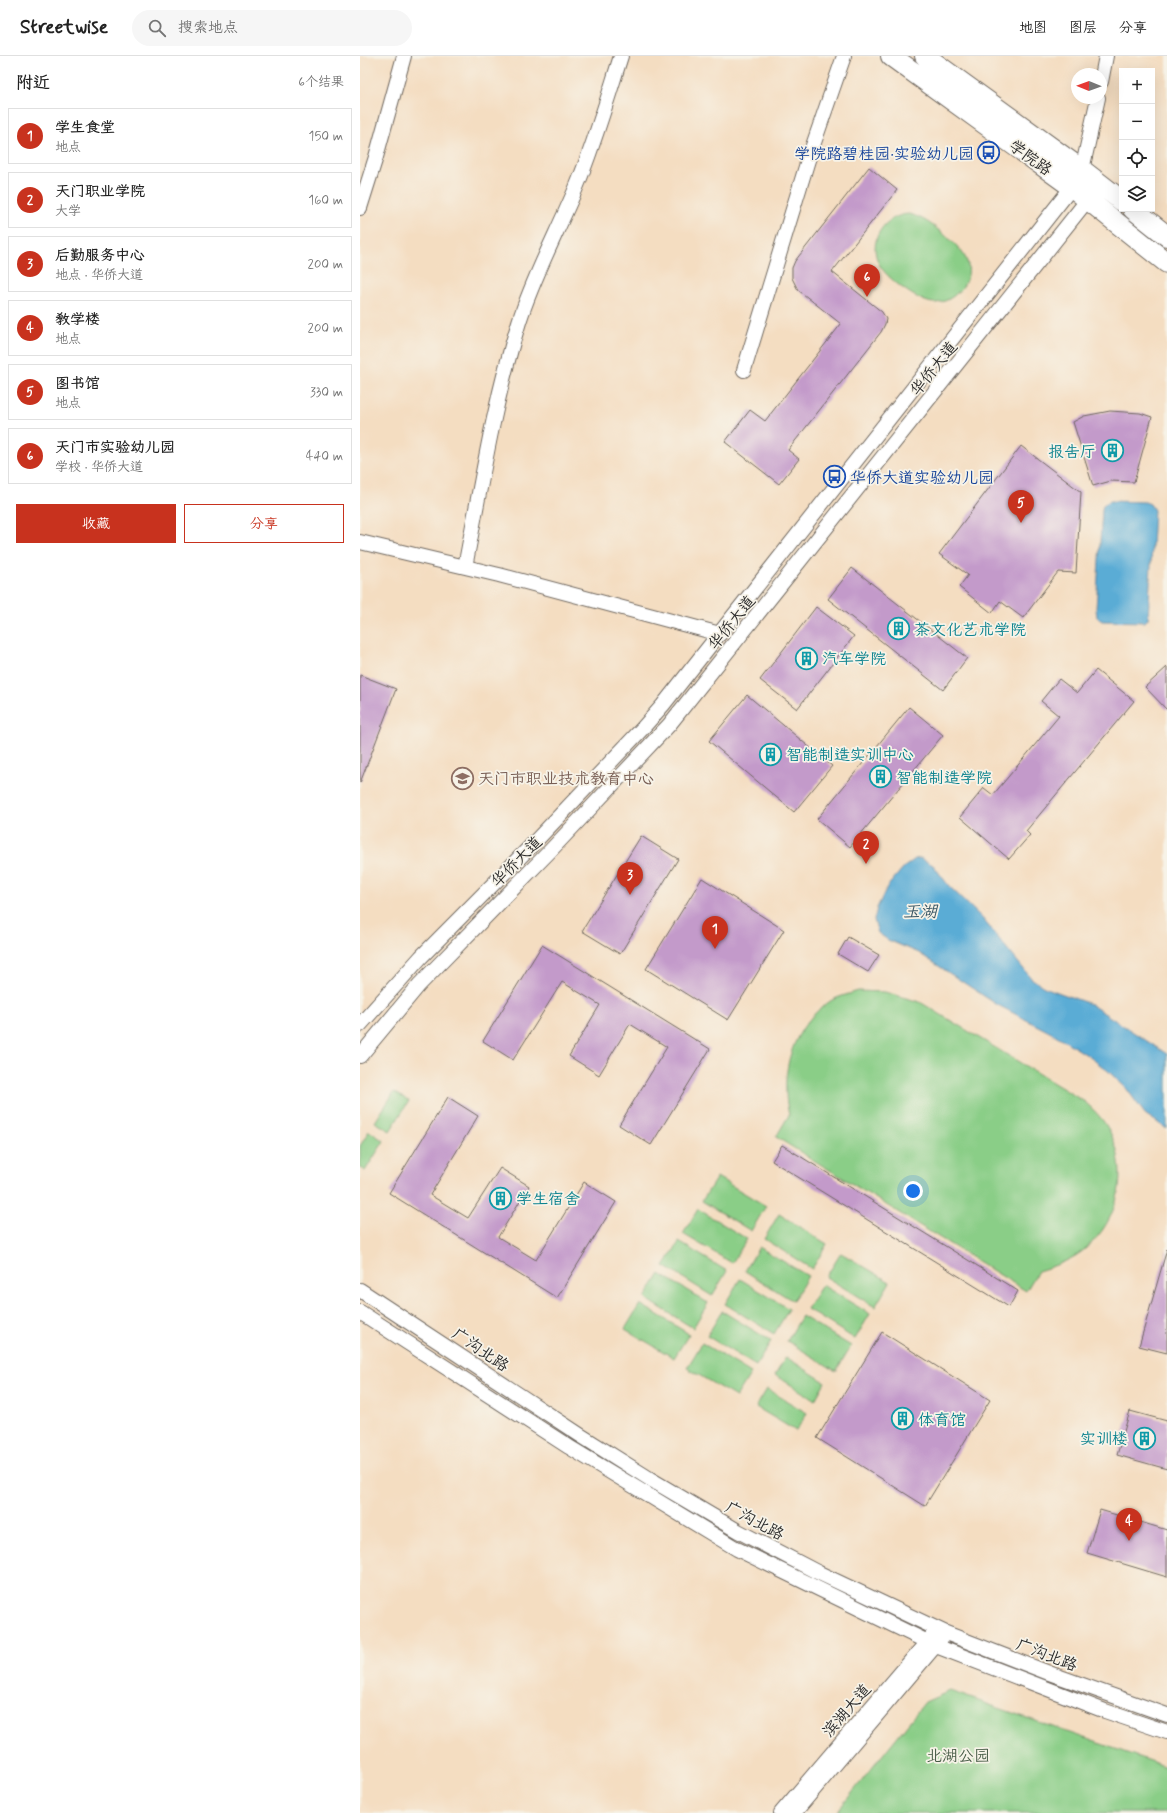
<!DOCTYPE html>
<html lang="zh">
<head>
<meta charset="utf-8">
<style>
	:root { --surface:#fff; --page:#f6f6f6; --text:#222; --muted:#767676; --line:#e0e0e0; --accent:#c8321e }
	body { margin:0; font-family:Mynerve,"LXGW WenKai TC",sans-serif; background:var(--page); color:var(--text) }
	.controls { position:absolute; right:12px; top:12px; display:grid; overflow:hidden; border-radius:0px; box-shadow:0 4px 16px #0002 }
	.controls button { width:36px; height:36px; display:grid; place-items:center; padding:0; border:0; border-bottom:1px solid var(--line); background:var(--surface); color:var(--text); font:20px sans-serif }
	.compass { position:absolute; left:711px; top:12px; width:36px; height:36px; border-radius:50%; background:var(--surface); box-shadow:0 4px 16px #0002; rotate:271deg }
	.you { position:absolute; left:553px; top:1135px; width:14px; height:14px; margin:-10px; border:3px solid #fff; border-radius:50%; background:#1a73e8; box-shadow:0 0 0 6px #1a73e833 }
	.badge { display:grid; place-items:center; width:26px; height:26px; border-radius:50%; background:var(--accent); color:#fff; font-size:13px; font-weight:700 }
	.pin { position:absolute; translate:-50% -33px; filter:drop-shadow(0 1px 2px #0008) }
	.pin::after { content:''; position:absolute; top:21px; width:14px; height:12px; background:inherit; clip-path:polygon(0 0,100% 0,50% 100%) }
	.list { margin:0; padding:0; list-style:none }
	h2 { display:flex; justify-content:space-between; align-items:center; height:52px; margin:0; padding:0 16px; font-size:17px }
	h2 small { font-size:13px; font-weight:400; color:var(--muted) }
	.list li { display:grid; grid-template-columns:26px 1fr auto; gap:12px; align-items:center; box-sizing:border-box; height:56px; margin:0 8px 8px; padding:0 8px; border:1px solid var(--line); border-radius:0px }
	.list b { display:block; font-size:15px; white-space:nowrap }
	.list p { margin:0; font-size:13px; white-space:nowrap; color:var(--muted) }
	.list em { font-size:13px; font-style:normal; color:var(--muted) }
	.actions { display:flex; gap:8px; padding:12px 16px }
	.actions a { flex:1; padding:9px 0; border:1px solid var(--accent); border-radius:0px; text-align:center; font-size:14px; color:var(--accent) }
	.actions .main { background:var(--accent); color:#fff }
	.icon { flex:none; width:22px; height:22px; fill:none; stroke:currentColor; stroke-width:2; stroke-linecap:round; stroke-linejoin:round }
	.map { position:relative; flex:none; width:807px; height:1757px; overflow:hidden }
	header { display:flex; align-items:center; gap:24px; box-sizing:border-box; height:56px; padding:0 20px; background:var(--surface); border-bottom:1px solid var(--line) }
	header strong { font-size:19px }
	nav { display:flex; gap:22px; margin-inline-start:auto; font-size:14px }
	.search { width:280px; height:36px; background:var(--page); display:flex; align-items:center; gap:10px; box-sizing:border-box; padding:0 14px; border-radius:22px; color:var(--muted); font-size:15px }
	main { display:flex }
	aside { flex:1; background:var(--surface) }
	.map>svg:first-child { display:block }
	.green { fill:#8ace87; stroke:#5a7c59 }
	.water { fill:#5aacd5; stroke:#426c80 }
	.building { fill:#c39aca }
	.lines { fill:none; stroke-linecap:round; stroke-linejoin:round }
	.minor-casing { stroke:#716960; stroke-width:16 }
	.secondary-casing { stroke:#716960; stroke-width:22 }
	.minor { stroke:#fff; stroke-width:14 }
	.secondary { stroke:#fff; stroke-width:20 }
	.labels { text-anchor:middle; stroke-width:3.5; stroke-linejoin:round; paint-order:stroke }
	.transit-label { font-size:16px; fill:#164399; stroke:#f7f3e8; text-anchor:end }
	.street-label { font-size:16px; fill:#2b2b2b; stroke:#f7f3e8 }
	.culture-label { font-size:16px; fill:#0d838f; stroke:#f7f3e8; text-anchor:start }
	.education-label { font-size:16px; fill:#785e54; stroke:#f7f3e8; text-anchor:start }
	.park-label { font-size:16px; fill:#485c47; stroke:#f7f3e8 }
	.water-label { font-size:17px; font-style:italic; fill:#3b5866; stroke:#f7f3e8 }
</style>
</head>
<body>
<header>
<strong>Streetwise</strong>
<div class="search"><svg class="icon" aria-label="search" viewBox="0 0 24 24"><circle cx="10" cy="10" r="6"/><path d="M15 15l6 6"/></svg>搜索地点</div>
<nav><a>地图</a><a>图层</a><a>分享</a></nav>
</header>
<main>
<aside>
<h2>附近<small>6个结果</small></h2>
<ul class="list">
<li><span class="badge">1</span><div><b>学生食堂</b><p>地点</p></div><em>150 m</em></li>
<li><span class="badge">2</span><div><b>天门职业学院</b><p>大学</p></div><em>160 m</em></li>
<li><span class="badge">3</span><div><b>后勤服务中心</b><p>地点 · 华侨大道</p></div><em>200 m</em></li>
<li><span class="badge">4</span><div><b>教学楼</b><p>地点</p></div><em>200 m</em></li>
<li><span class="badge">5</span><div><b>图书馆</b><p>地点</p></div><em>330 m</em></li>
<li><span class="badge">6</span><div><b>天门市实验幼儿园</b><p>学校 · 华侨大道</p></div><em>440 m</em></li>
</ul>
<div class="actions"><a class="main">收藏</a><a>分享</a></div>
</aside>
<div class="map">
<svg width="807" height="1757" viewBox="0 0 807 1757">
	<rect width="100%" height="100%" fill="#f7f3e8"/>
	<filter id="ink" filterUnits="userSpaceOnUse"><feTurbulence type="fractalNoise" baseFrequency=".025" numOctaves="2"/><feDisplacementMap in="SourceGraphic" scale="8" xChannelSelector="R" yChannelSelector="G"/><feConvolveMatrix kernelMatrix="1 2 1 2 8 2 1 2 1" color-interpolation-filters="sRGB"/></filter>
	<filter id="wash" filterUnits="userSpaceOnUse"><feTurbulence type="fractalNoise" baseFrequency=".012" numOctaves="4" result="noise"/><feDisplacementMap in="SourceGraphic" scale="16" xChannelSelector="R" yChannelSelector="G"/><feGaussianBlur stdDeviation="0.9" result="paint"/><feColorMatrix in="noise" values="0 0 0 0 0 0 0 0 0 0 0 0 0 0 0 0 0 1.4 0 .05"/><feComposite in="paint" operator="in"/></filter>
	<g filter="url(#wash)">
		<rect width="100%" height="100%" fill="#f4ddc1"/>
		<path class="green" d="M549,158C562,161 571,168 581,176C599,190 620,209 601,233C594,241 585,247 574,247C559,247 525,221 519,208C507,185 524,159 549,158Z
			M498,935L525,936L560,946L725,1046C735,1055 744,1064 750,1076C770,1116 759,1165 725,1193C712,1204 695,1210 678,1215L666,1235L416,1081L429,1059C419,1016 432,969 472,944C480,940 490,938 498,935Z
			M34,1036L49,1045L30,1075L15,1066Z
			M9,1075L24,1085L5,1115L0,1112V1090Z
			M357,1121L406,1150L391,1175L342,1145Z
			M338,1153L387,1183L372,1207L323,1178Z
			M419,1158L467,1188L452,1213L404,1183Z
			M319,1186L367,1215L352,1240L304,1210Z
			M399,1191L448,1220L433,1245L385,1215Z
			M481,1197L530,1226L515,1251L466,1221Z
			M300,1218L348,1247L333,1272L285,1242Z
			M380,1223L429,1253L414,1278L365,1248Z
			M462,1229L510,1258L495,1283L447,1253Z
			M280,1248L329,1278L314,1302L265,1273Z
			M362,1255L411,1285L396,1310L347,1280Z
			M442,1260L491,1290L476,1315L427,1285Z
			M342,1287L391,1317L376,1341L327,1312Z
			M426,1301L465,1326L455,1344L415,1319Z
			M407,1333L447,1357L436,1375L396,1351Z
			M590,1635L807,1711V1757H476L565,1646Z"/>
		<path class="water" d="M750,445L785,446L790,448L794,454L788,563L785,566L742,565L737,561L736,553L742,454L743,449Z
			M560,802L573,809L589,830L622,862L671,922L684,931L730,948L807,998V1073L785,1058L766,1032L747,1014L727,999L697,980L636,948L559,897L528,884L518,877L514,864L517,852L527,831L543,812L555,803Z"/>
		<g id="blocks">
			<path class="building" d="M509,111L537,134L472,216L522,256L526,263L525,268L521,276L428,394L439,403L419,428L365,386L390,354L405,365L481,268L438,234L432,222V212L435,205Z
				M750,355L780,357L792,361L774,426L751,425L733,430L713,366L724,360Z
				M661,390L721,436L716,517L698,516L663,562L640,545L632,557L599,531L608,519L579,498Z
				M492,512L607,602L583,634L468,543Z
				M456,551L494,580L437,653L400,624Z
				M807,611V654L785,631Z
				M736,614L774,645L666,775L670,779L649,803L600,761L624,732L633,739L699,660L681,645L699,623L717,637Z
				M0,619L36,633L0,727Z
				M387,639L472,710L434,756L349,685Z
				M549,651L583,679L490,791L457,763Z
				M281,780L318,803L260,898L222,875Z
				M342,822L424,874L368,964L286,913Z
				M488,881L519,899L508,916L478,898Z
				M182,889L350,993L291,1089L259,1069L307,991L270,968L239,1019L209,1000L240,949L202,926L153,1004L123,985Z
				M88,1041L118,1060L70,1139L108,1162L140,1112L169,1130L138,1181L176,1204L224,1126L256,1146L197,1242L29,1137Z
				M422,1089L658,1235L649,1251L412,1105Z
				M807,1193V1297L779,1290Z
				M522,1276L630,1344L565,1450L457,1382Z
				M770,1355L807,1365V1413L757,1399Z
				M740,1454L807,1474V1521L727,1497Z"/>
		</g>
	</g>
	<g filter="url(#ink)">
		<use href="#blocks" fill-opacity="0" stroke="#716960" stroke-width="1"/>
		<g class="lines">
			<defs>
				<path id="minor" d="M741,26L746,0
					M0,152L16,101L44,0
					M384,314L448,104L484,0
					M0,486L139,519L360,578
					M105,511C121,429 134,346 159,266C174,219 197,177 216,132C234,89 247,44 261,0
					M0,969L61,901L169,792L281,674L303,649L712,131L722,114L738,42
					M0,1000L59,929L190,795L309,669L733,137
					M0,1234L220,1379L290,1423L378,1475L457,1516L586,1577L689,1617L807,1659
					M0,1256L209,1391L377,1493L576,1590L745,1655L807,1676
					M421,1757L572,1580
					M434,1757L581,1583"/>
				<path id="secondary" d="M531,0L712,131L807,207
					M565,0L722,114L762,145
					M773,153L807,180"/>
			</defs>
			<use href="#minor" class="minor-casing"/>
			<use href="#secondary" class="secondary-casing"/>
			<use href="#minor" class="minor"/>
			<use href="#secondary" class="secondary"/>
		</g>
	</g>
	<defs>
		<symbol id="bus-ring" viewBox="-11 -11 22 22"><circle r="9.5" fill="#f7f3e8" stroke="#1a4fb4" stroke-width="1.5"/><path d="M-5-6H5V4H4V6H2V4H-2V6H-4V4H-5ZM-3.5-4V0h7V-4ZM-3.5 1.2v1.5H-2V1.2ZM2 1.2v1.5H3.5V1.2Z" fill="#1a4fb4"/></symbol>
		<symbol id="building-ring" viewBox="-11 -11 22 22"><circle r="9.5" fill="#f7f3e8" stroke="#0f9aa8" stroke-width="1.5"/><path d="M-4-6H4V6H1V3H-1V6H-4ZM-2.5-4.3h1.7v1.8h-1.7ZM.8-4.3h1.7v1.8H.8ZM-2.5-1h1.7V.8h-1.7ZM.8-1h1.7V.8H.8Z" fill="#0f9aa8"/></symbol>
		<symbol id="school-ring" viewBox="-11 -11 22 22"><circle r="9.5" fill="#f7f3e8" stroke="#8d6e63" stroke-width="1.5"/><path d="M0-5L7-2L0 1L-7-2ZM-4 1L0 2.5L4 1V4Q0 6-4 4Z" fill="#8d6e63"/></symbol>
	</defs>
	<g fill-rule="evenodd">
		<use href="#bus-ring" x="616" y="84" width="25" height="25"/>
		<use href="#building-ring" x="740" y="382" width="25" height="25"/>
		<use href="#bus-ring" x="462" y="408" width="25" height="25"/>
		<use href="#building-ring" x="526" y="560" width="25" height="25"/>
		<use href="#building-ring" x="434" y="590" width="25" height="25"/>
		<use href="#building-ring" x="398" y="686" width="25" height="25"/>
		<use href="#building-ring" x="508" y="708" width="25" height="25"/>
		<use href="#school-ring" x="90" y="710" width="25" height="25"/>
		<use href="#building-ring" x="128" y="1130" width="25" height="25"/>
		<use href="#building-ring" x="530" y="1350" width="25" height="25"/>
		<use href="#building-ring" x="772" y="1370" width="25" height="25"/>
	</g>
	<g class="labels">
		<g class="transit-label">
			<text x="614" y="103">学院路碧桂园·实验幼儿园</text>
			<text x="490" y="427" text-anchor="start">华侨大道实验幼儿园</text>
		</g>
		<g class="street-label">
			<text transform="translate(671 101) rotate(36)" y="6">学院路</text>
			<text transform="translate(573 312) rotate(-51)" y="6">华侨大道</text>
			<text transform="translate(371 566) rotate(-51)" y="6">华侨大道</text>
			<text transform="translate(156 805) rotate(-45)" y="6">华侨大道</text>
			<text transform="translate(121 1293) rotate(34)" y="6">广沟北路</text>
			<text transform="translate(395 1464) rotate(28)" y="6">广沟北路</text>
			<text transform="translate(687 1598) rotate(21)" y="6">广沟北路</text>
			<text transform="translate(486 1654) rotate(-49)" y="6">滨湖大道</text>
		</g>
		<g class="culture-label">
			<text x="736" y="401" text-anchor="end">报告厅</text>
			<text x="554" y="579">茶文化艺术学院</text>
			<text x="462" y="608">汽车学院</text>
			<text x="426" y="704">智能制造实训中心</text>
			<text x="536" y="727">智能制造学院</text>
			<text x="156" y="1148">学生宿舍</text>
			<text x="558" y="1369">体育馆</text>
			<text x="768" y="1388" text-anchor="end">实训楼</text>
		</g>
		<g class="education-label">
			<text x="118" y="728">天门市职业技术教育中心</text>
		</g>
		<g class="park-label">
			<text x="598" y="1705">北湖公园</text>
		</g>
		<g class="water-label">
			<text x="560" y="861">玉湖</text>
		</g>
	</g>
</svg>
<div class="controls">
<button>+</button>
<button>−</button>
<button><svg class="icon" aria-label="locate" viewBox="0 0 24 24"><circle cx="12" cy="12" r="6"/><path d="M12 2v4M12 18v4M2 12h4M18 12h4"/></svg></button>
<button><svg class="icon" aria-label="layers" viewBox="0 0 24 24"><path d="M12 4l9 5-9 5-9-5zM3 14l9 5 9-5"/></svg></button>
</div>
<svg class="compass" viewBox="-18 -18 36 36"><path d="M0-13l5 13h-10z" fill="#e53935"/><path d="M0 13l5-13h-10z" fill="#767676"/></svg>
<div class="you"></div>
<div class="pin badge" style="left:355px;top:893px">1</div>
<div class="pin badge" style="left:506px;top:808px">2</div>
<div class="pin badge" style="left:270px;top:839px">3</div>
<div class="pin badge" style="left:769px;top:1485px">4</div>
<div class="pin badge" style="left:661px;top:467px">5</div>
<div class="pin badge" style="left:507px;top:241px">6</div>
</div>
</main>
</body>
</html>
